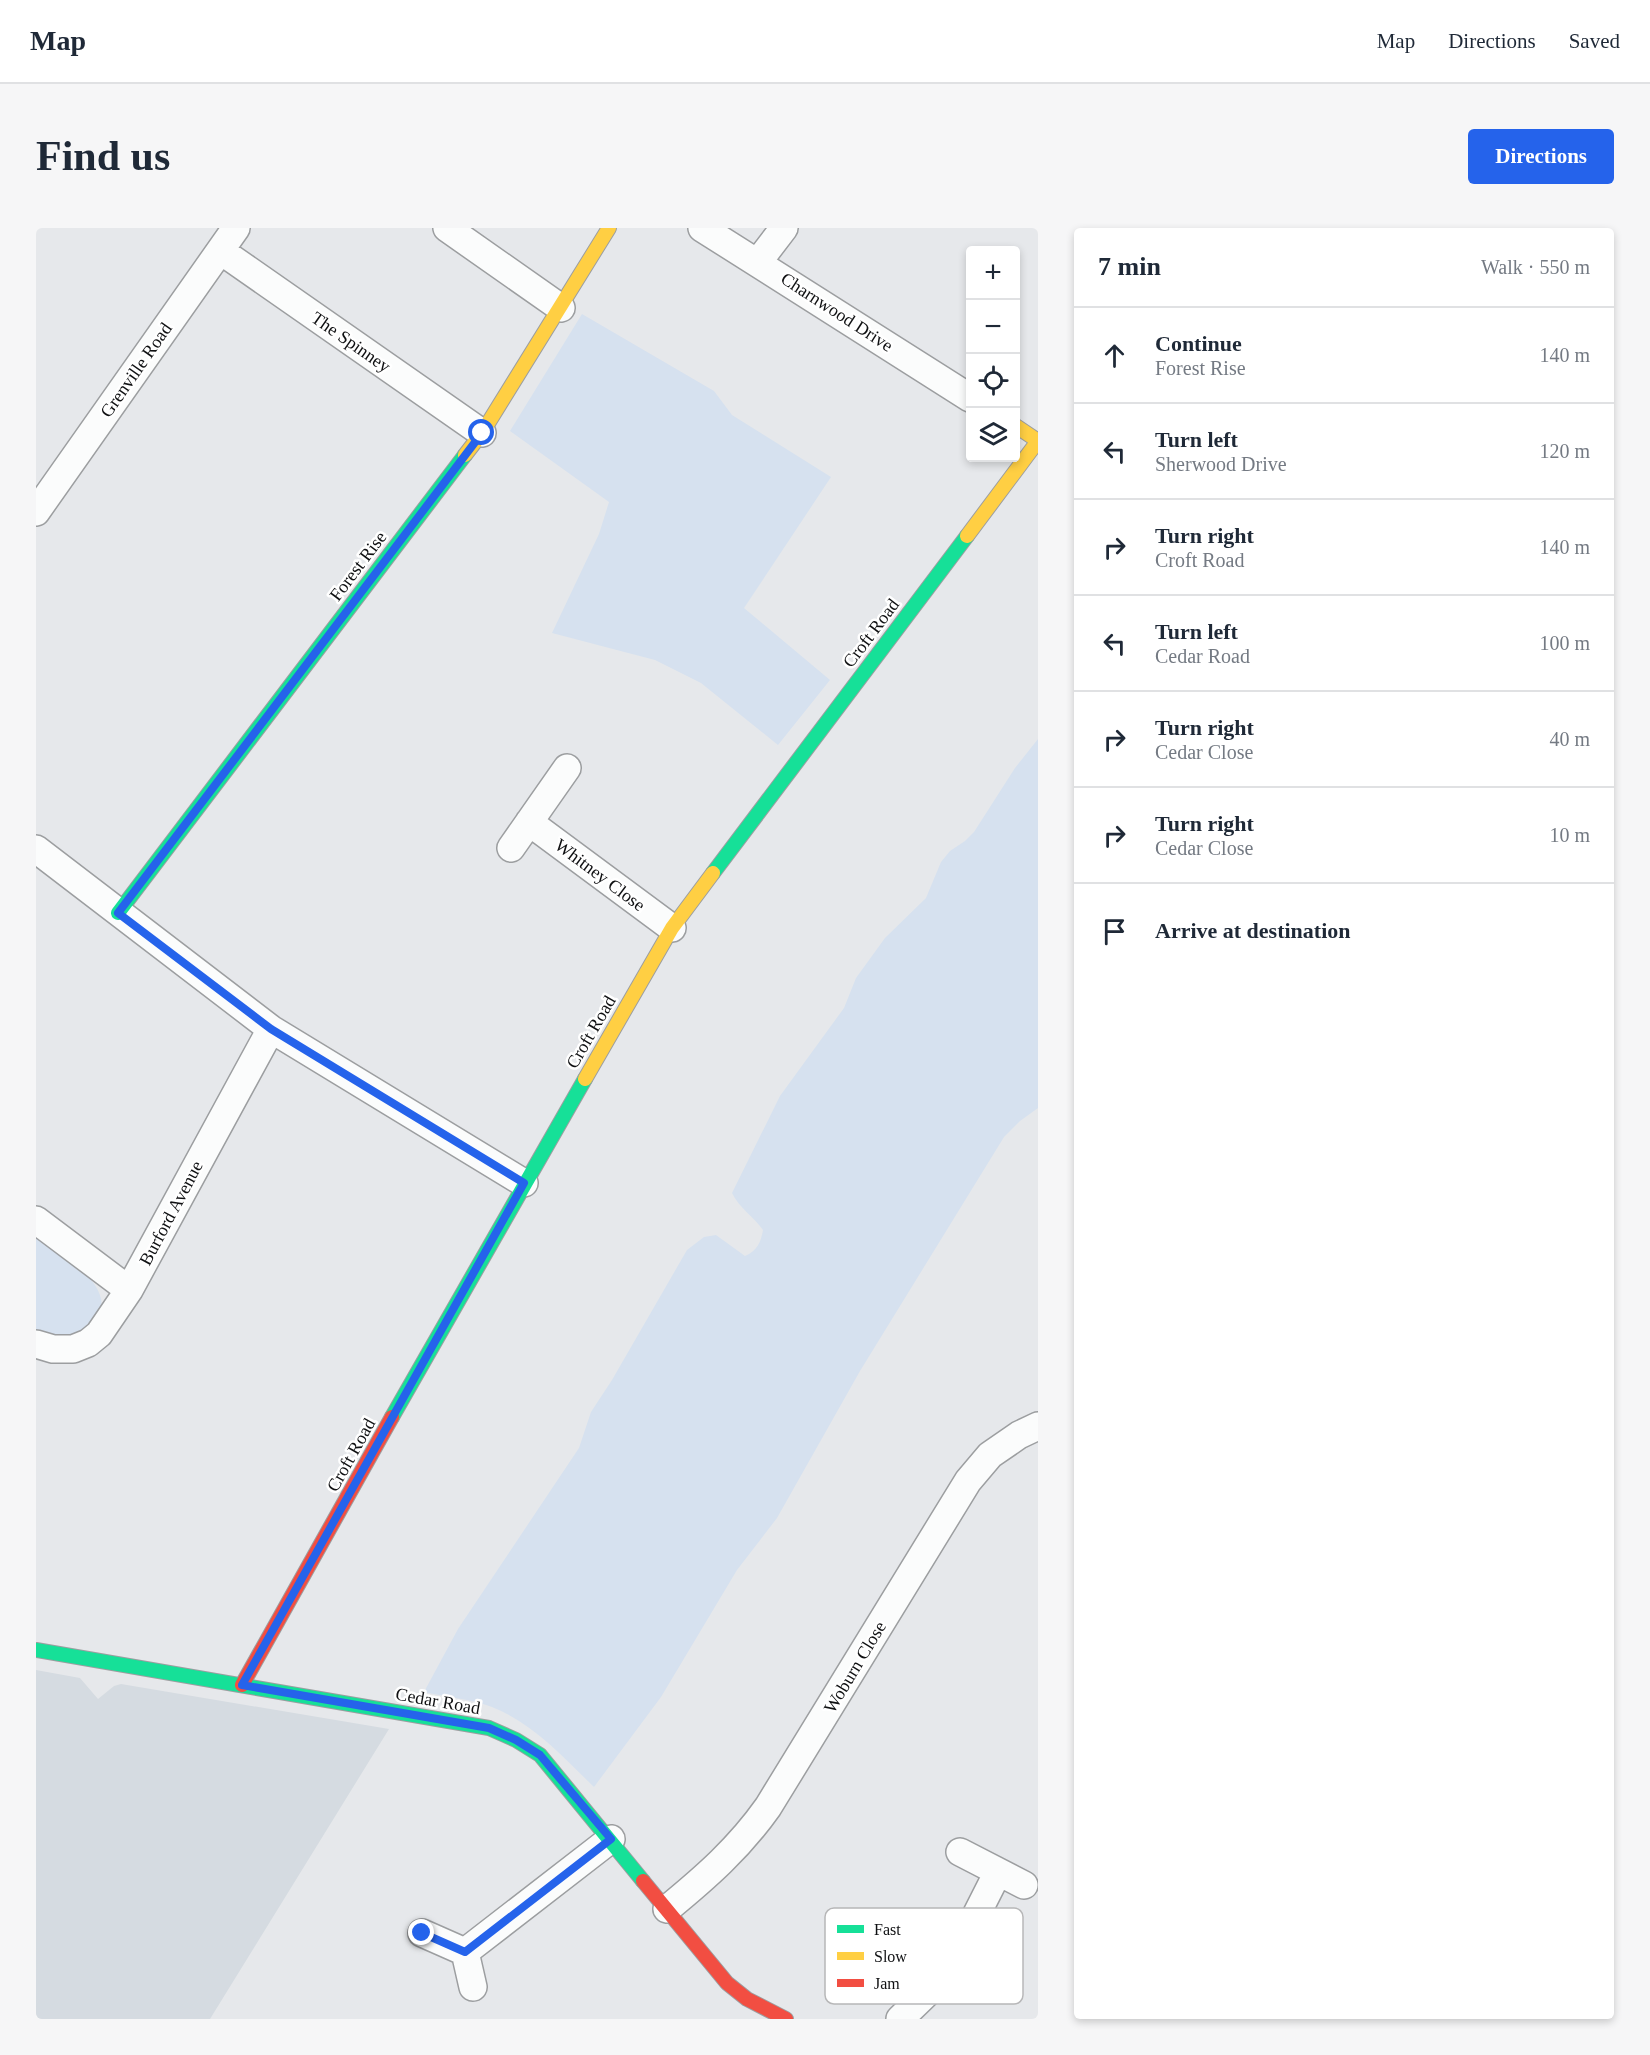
<!DOCTYPE html>
<html lang="en">
<head>
<meta charset="utf-8">
<style>
	:root { --surface:#fff; --page:#f6f6f7; --text:#1f2937; --muted:#747a83; --line:#e0e1e3; --accent:#2563eb }
	body { margin:0; font-family:Georgia,serif; background:var(--page); color:var(--text) }
	.controls { position:absolute; right:18px; top:18px; display:grid; overflow:hidden; border-radius:6px; box-shadow:0 3px 9px #0003 }
	.controls button { width:54px; height:54px; display:grid; place-items:center; padding:0; border:0; border-bottom:2px solid var(--line); background:var(--surface); color:var(--text); font:30px sans-serif }
	.stop { position:absolute; width:18px; height:18px; margin:-14px; border:4px solid #2563eb; border-radius:50%; background:#fff }
	.stop.end { background:#2563eb; border-color:#fff; box-shadow:0 2px 6px #0008 }
	.list { margin:0; padding:0; list-style:none }
	h2 { display:flex; justify-content:space-between; align-items:center; height:78px; margin:0; padding:0 24px; font-size:26px }
	h2 small { font-size:20px; font-weight:400; color:var(--muted) }
	.list li { display:grid; grid-template-columns:39px 1fr auto; gap:18px; align-items:center; box-sizing:border-box; height:96px; padding:0 24px; border-top:2px solid var(--line) }
	.list b { display:block; font-size:22px; white-space:nowrap }
	.list p { margin:0; font-size:20px; white-space:nowrap; color:var(--muted) }
	.list em { font-size:20px; font-style:normal; color:var(--muted) }
	.icon { flex:none; width:33px; height:33px; fill:none; stroke:currentColor; stroke-width:2; stroke-linecap:round; stroke-linejoin:round }
	.map { position:relative; flex:none; width:1002px; height:1791px; overflow:hidden; border-radius:6px }
	header { display:flex; align-items:center; gap:36px; box-sizing:border-box; height:84px; padding:0 30px; background:var(--surface); border-bottom:2px solid var(--line) }
	header strong { font-size:28px }
	nav { display:flex; gap:33px; margin-inline-start:auto; font-size:21px }
	.intro { display:flex; align-items:center; justify-content:space-between; box-sizing:border-box; height:144px; padding:0 36px }
	h1 { margin:0; font-size:42px }
	.button { padding:15px 27px; border-radius:6px; background:var(--accent); color:#fff; font-size:21px; font-weight:700 }
	main { display:flex; gap:36px; padding:0 36px }
	aside { flex:1; background:var(--surface); border-radius:6px; box-shadow:0 3px 9px #0003 }
	.map>svg:first-child { display:block }
	.built { fill:#d5dbe1 }
	.green { fill:#d6e1ef }
	.lines { fill:none; stroke-linecap:round; stroke-linejoin:round }
	.street-casing { stroke:#9c9ea0; stroke-width:30 }
	.fast-casing { stroke:#9c9ea0; stroke-width:16 }
	.slow-casing { stroke:#9c9ea0; stroke-width:16 }
	.jam-casing { stroke:#9c9ea0; stroke-width:16 }
	.street { stroke:#fbfcfc; stroke-width:27 }
	.fast { stroke:#16e098; stroke-width:14 }
	.slow { stroke:#ffcf43; stroke-width:14 }
	.jam { stroke:#f24e42; stroke-width:14 }
	.route { stroke:#2563eb; stroke-width:8 }
	.labels { text-anchor:middle; stroke-width:5; stroke-linejoin:round; paint-order:stroke }
	.street-label { font-size:18px; fill:#0f1012; stroke:#fff }
	.key { fill:#fff; stroke:#b7b7b8; stroke-width:1.5 }
	.key-label { font-size:16px; fill:#0f1012 }
</style>
</head>
<body>
<header>
<strong>Map</strong>
<nav><a>Map</a><a>Directions</a><a>Saved</a></nav>
</header>
<div class="intro"><h1>Find us</h1><a class="button">Directions</a></div>
<main>
<div class="map">
<svg width="1002" height="1791" viewBox="0 0 1002 1791">
	<rect width="100%" height="100%" fill="#e6e8eb"/>
	<path class="built" d="M0,1442L44,1450L62,1471L78,1458L85,1456L353,1501L174,1791H0Z"/>
	<path class="green" d="M546,86L678,163L696,187L795,249L708,380L794,452L742,517L665,455L619,432L516,405L563,306L573,274L474,203Z
		M1002,511V880L984,893L968,909L824,1143L741,1290L701,1342L625,1469L558,1559C527,1529 497,1495 456,1479C435,1471 410,1469 388,1464L422,1401L543,1220L555,1184L576,1152L651,1022L668,1009L680,1007L709,1028C721,1023 725,1014 727,1002C718,989 703,980 696,965L744,868L808,780L820,750L849,710L890,670L905,634L914,623L929,613L938,604L979,540Z
		M0,1008C20,1023 83,1058 61,1090C56,1097 48,1103 42,1110L0,1107Z"/>
	<g class="lines">
		<defs>
			<path id="street" d="M411,0L525,80
				M666,0L934,170
				M185,23L446,205
				M722,34L748,0
				M0,284L200,0
				M493,594L636,700
				M475,620L531,540
				M0,621L235,801L488,955
				M0,992L93,1062
				M0,1116L17,1121H37L52,1115L63,1106L93,1062L235,801
				M924,1624L988,1657
				M631,1681C670,1649 703,1620 732,1579L932,1253L954,1227L983,1207L1002,1198
				M386,1705L429,1724L437,1759
				M429,1724L575,1611
				M864,1791L901,1755L918,1731L962,1644"/>
			<path id="fast" d="M677,645L931,308
				M82,685L429,227
				M356,1189L549,851
				M0,1422L453,1500L480,1512L504,1527L607,1653"/>
			<path id="slow" d="M429,227L446,205L573,0
				M931,308L1002,213L980,198
				M549,851L636,700L677,645"/>
			<path id="jam" d="M206,1457L356,1189
				M607,1653L691,1755L711,1771L750,1791"/>
		</defs>
		<use href="#street" class="street-casing"/>
		<use href="#fast" class="fast-casing"/>
		<use href="#slow" class="slow-casing"/>
		<use href="#jam" class="jam-casing"/>
		<use href="#street" class="street"/>
		<use href="#fast" class="fast"/>
		<use href="#slow" class="slow"/>
		<use href="#jam" class="jam"/>
	</g>
	<g class="lines">
		<path class="route" d="M386,1705L429,1724L575,1611L504,1527L480,1512L453,1500L206,1457L488,955L235,801L82,685L446,205"/>
	</g>
	<g class="labels">
		<g class="street-label">
			<text transform="translate(801 84) rotate(33)" y="6">Charnwood Drive</text>
			<text transform="translate(315 114) rotate(35)" y="6">The Spinney</text>
			<text transform="translate(100 142) rotate(-55)" y="6">Grenville Road</text>
			<text transform="translate(322 338) rotate(-53)" y="6">Forest Rise</text>
			<text transform="translate(835 405) rotate(-53)" y="6">Croft Road</text>
			<text transform="translate(564 647) rotate(37)" y="6">Whitney Close</text>
			<text transform="translate(555 804) rotate(-60)" y="6">Croft Road</text>
			<text transform="translate(135 985) rotate(-62)" y="6">Burford Avenue</text>
			<text transform="translate(315 1227) rotate(-61)" y="6">Croft Road</text>
			<text transform="translate(819 1439) rotate(-59)" y="6">Woburn Close</text>
			<text transform="translate(402 1473) rotate(10)" y="6">Cedar Road</text>
		</g>
	</g>
	<rect x="789" y="1680" width="198" height="96" rx="9" class="key"/>
	<rect x="801" y="1697" width="27" height="8" fill="#16e098"/>
	<rect x="801" y="1724" width="27" height="8" fill="#ffcf43"/>
	<rect x="801" y="1751" width="27" height="8" fill="#f24e42"/>
	<g class="key-label">
		<text x="838" y="1707">Fast</text>
		<text x="838" y="1734">Slow</text>
		<text x="838" y="1761">Jam</text>
	</g>
</svg>
<div class="controls">
<button>+</button>
<button>−</button>
<button><svg class="icon" aria-label="locate" viewBox="0 0 24 24"><circle cx="12" cy="12" r="6"/><path d="M12 2v4M12 18v4M2 12h4M18 12h4"/></svg></button>
<button><svg class="icon" aria-label="layers" viewBox="0 0 24 24"><path d="M12 4l9 5-9 5-9-5zM3 14l9 5 9-5"/></svg></button>
</div>
<div class="stop" style="left:446px;top:205px"></div>
<div class="stop end" style="left:386px;top:1705px"></div>
</div>
<aside>
<h2>7 min<small>Walk · 550 m</small></h2>
<ul class="list">
<li><svg class="icon" aria-label="ahead" viewBox="0 0 24 24"><path d="M12 20V5M6 11l6-6 6 6"/></svg><div><b>Continue</b><p>Forest Rise</p></div><em>140 m</em></li>
<li><svg class="icon" aria-label="left" viewBox="0 0 24 24"><path d="M17 20v-9H6M10 6l-5 5 5 5"/></svg><div><b>Turn left</b><p>Sherwood Drive</p></div><em>120 m</em></li>
<li><svg class="icon" aria-label="right" viewBox="0 0 24 24"><path d="M7 20v-9h11M14 6l5 5-5 5"/></svg><div><b>Turn right</b><p>Croft Road</p></div><em>140 m</em></li>
<li><svg class="icon" aria-label="left" viewBox="0 0 24 24"><path d="M17 20v-9H6M10 6l-5 5 5 5"/></svg><div><b>Turn left</b><p>Cedar Road</p></div><em>100 m</em></li>
<li><svg class="icon" aria-label="right" viewBox="0 0 24 24"><path d="M7 20v-9h11M14 6l5 5-5 5"/></svg><div><b>Turn right</b><p>Cedar Close</p></div><em>40 m</em></li>
<li><svg class="icon" aria-label="right" viewBox="0 0 24 24"><path d="M7 20v-9h11M14 6l5 5-5 5"/></svg><div><b>Turn right</b><p>Cedar Close</p></div><em>10 m</em></li>
<li><svg class="icon" aria-label="arrive" viewBox="0 0 24 24"><path d="M6 21V4h12l-3 4 3 4H6"/></svg><div><b>Arrive at destination</b></div></li>
</ul>
</aside>
</main>
</body>
</html>
